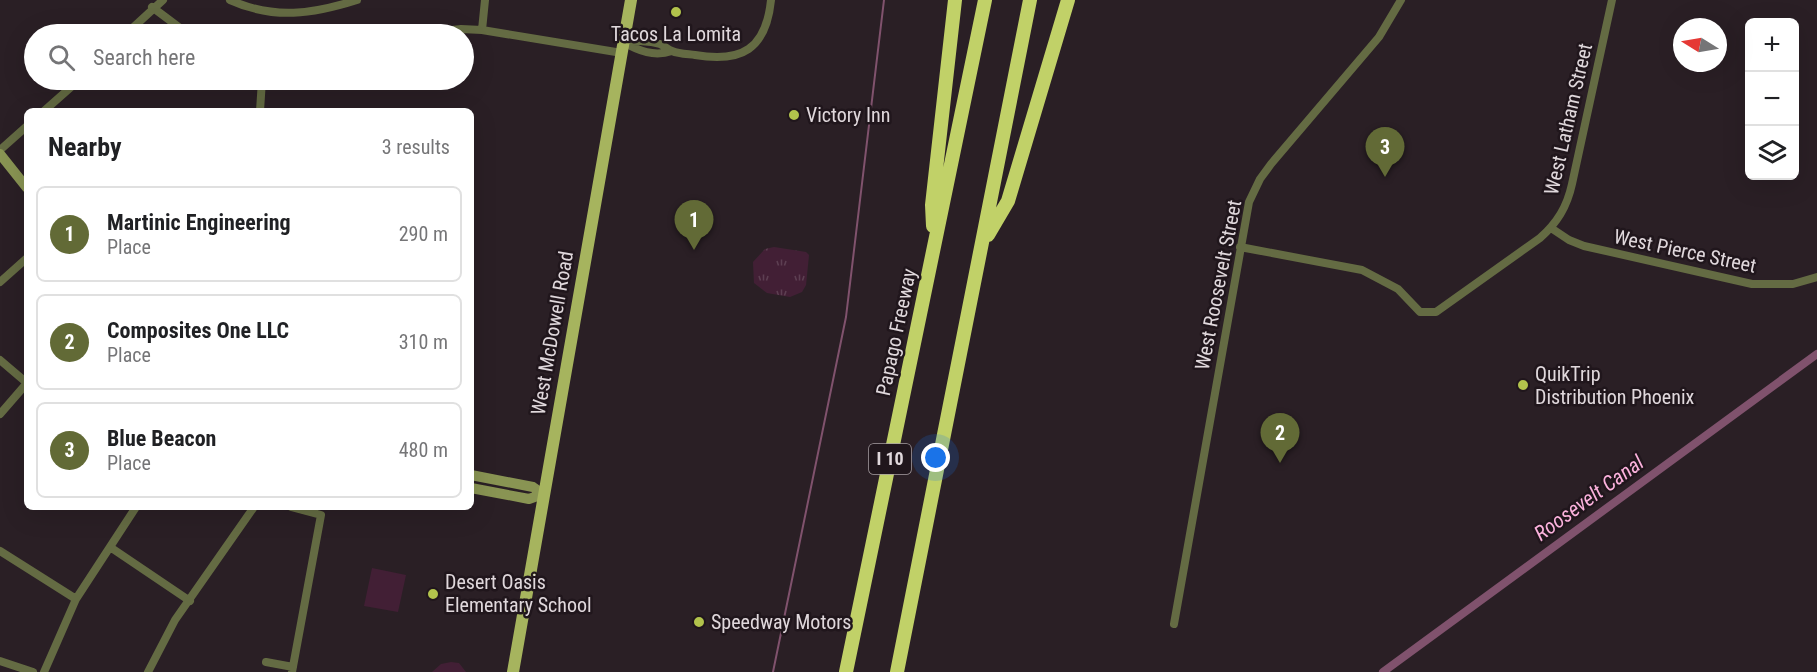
<!DOCTYPE html>
<html lang="en">
<head>
<meta charset="utf-8">
<style>
	:root { --surface:#fff; --page:#f2f2f2; --text:#202124; --muted:#757577; --line:#e0e0e0; --accent:#626a36 }
	body { margin:0; font-family:"Roboto Condensed",sans-serif; background:var(--page); color:var(--text) }
	.controls { position:absolute; right:18px; top:18px; display:grid; overflow:hidden; border-radius:9px; box-shadow:0 6px 24px #0002 }
	.controls button { width:54px; height:54px; display:grid; place-items:center; padding:0; border:0; border-bottom:2px solid var(--line); background:var(--surface); color:var(--text); font:30px sans-serif }
	.compass { position:absolute; left:1673px; top:18px; width:54px; height:54px; border-radius:50%; background:var(--surface); box-shadow:0 6px 24px #0002; rotate:281deg }
	.you { position:absolute; left:936px; top:458px; width:21px; height:21px; margin:-15px; border:4px solid #fff; border-radius:50%; background:#1a73e8; box-shadow:0 0 0 9px #1a73e833 }
	.badge { display:grid; place-items:center; width:39px; height:39px; border-radius:50%; background:var(--accent); color:#fff; font-size:20px; font-weight:700 }
	.pin { position:absolute; translate:-50% -50px; filter:drop-shadow(0 2px 3px #0008) }
	.pin::after { content:''; position:absolute; top:32px; width:21px; height:18px; background:inherit; clip-path:polygon(0 0,100% 0,50% 100%) }
	.list { margin:0; padding:0; list-style:none }
	h2 { display:flex; justify-content:space-between; align-items:center; height:78px; margin:0; padding:0 24px; font-size:26px }
	h2 small { font-size:20px; font-weight:400; color:var(--muted) }
	.list li { display:grid; grid-template-columns:39px 1fr auto; gap:18px; align-items:center; box-sizing:border-box; height:96px; margin:0 12px 12px; padding:0 12px; border:2px solid var(--line); border-radius:9px }
	.list b { display:block; font-size:22px; white-space:nowrap }
	.list p { margin:0; font-size:20px; white-space:nowrap; color:var(--muted) }
	.list em { font-size:20px; font-style:normal; color:var(--muted) }
	.icon { flex:none; width:33px; height:33px; fill:none; stroke:currentColor; stroke-width:2; stroke-linecap:round; stroke-linejoin:round }
	.map { position:relative; flex:none; width:1817px; height:672px; overflow:hidden }
	.search { position:absolute; background:var(--surface); box-shadow:0 6px 24px #0002; left:24px; top:24px; width:450px; height:66px; display:flex; align-items:center; gap:15px; box-sizing:border-box; padding:0 21px; border-radius:33px; color:var(--muted); font-size:22px }
	.panel { position:absolute; background:var(--surface); box-shadow:0 6px 24px #0002; left:24px; top:108px; width:450px; height:402px; border-radius:9px }
	.map>svg:first-child { display:block }
	.grass { fill:url(#grass-tufts) }
	.pitch { fill:#421f35 }
	.lines { fill:none; stroke-linecap:round; stroke-linejoin:round }
	.stream { stroke:#80526d; stroke-width:2 }
	.canal { stroke:#80526d; stroke-width:8 }
	.street { stroke:#646b43; stroke-width:8 }
	.secondary { stroke:#899453; stroke-width:10 }
	.primary { stroke:#a6b45e; stroke-width:12 }
	.highway { stroke:#c1d168; stroke-width:14 }
	.poi-dot { fill:#b2c34c; stroke:#20161c; stroke-width:2 }
	.labels { text-anchor:middle; stroke-width:5; stroke-linejoin:round; paint-order:stroke }
	.shield { fill:#20161c; stroke:#a69ea2; stroke-width:1.5 }
	.shield-label { font-size:18px; font-weight:bold; fill:#e0d8dc }
	.poi-label { font-size:20px; fill:#e0d8dc; stroke:#20161c; text-anchor:start }
	.street-label { font-size:20px; fill:#e0d8dc; stroke:#20161c }
	.water-label { font-size:21px; font-style:italic; fill:#fcb2dd; stroke:#20161c }
</style>
</head>
<body>
<div class="map">
<svg width="1817" height="672" viewBox="0 0 1817 672">
	<defs>
		<pattern id="grass-tufts" width="24" height="20" patternUnits="userSpaceOnUse" patternTransform="scale(1.5)"><rect width="24" height="20" fill="#421f35"/><path d="M3 7l-1-3M5 7V3M7 7l1-3M15 17l-1-3M17 17v-4M19 17l1-3" fill="none" stroke="#5d3f52"/></pattern>
	</defs>
	<rect width="100%" height="100%" fill="#2a1f25"/>
	<path class="grass" d="M774,247L806,252L809,255L806,285L802,292L790,297L767,293L754,283L753,262L765,249Z"/>
	<path class="pitch" d="M372,568L406,575L398,612L364,606Z
		M451,662L459,663L466,672H432L441,664Z"/>
	<g class="lines">
		<path class="stream" d="M773,672L846,317L884,0"/>
		<path class="canal" d="M1383,672L1817,354"/>
		<path class="street" d="M230,0C274,20 313,14 357,0
			M152,7L188,34
			M482,30L485,0
			M126,34L163,0
			M416,34L461,29L482,30L622,53
			M623,42C636,41 648,40 660,44C665,46 668,50 672,51C679,54 688,54 695,55C742,63 766,49 771,0
			M623,42C639,51 654,57 672,51
			M44,111L79,80
			M260,111L262,80
			M0,150L27,126
			M1551,228L1569,240L1584,246L1752,284H1793L1817,277
			M1240,247L1362,270L1398,289L1420,312H1436L1540,238C1557,223 1567,207 1572,184L1612,0
			M0,282L27,258
			M0,360L27,383
			M0,414L27,383
			M291,507L321,515L292,672
			M110,547L190,601
			M0,551L76,599
			M1174,624L1249,202L1260,179L1271,164L1379,37L1401,0
			M0,661L33,672
			M266,662L293,667
			M44,672L76,599L136,507
			M148,672L175,620L254,507"/>
		<path class="secondary" d="M0,154L27,188
			M471,475L533,487L543,494
			M471,488L529,499L543,494"/>
		<path class="primary" d="M513,672L631,0"/>
		<path class="highway" d="M933,226L932,205L955,0
			M988,235L1008,201L1068,0
			M846,672L985,0
			M897,672L1030,0"/>
	</g>
	<g class="poi-dot">
		<circle cx="676" cy="12" r="6"/>
		<circle cx="794" cy="115" r="6"/>
		<circle cx="1523" cy="385" r="6"/>
		<circle cx="433" cy="594" r="6"/>
		<circle cx="699" cy="622" r="6"/>
	</g>
	<g class="labels">
		<rect class="shield" x="869" y="444" width="42" height="30" rx="4.5"/>
		<g class="shield-label">
			<text x="890" y="465">I 10</text>
		</g>
		<g class="poi-label">
			<text x="676" y="41" text-anchor="middle">Tacos La Lomita</text>
			<text x="806" y="122">Victory Inn</text>
			<text x="1535" y="381">QuikTrip<tspan x="1535" dy="23">Distribution Phoenix</tspan></text>
			<text x="445" y="589">Desert Oasis<tspan x="445" dy="23">Elementary School</tspan></text>
			<text x="711" y="629">Speedway Motors</text>
		</g>
		<g class="street-label">
			<text transform="translate(1568 119) rotate(-77)" y="7">West Latham Street</text>
			<text transform="translate(1685 251) rotate(12)" y="7">West Pierce Street</text>
			<text transform="translate(1218 285) rotate(-79)" y="7">West Roosevelt Street</text>
			<text transform="translate(896 332) rotate(-78)" y="7">Papago Freeway</text>
			<text transform="translate(552 333) rotate(-80)" y="7">West McDowell Road</text>
		</g>
		<g class="water-label">
			<text transform="translate(1589 498) rotate(-36)" y="7">Roosevelt Canal</text>
		</g>
	</g>
</svg>
<div class="controls">
<button>+</button>
<button>−</button>
<button><svg class="icon" aria-label="layers" viewBox="0 0 24 24"><path d="M12 4l9 5-9 5-9-5zM3 14l9 5 9-5"/></svg></button>
</div>
<svg class="compass" viewBox="-18 -18 36 36"><path d="M0-13l5 13h-10z" fill="#e53935"/><path d="M0 13l5-13h-10z" fill="#757577"/></svg>
<div class="you"></div>
<div class="pin badge" style="left:694px;top:250px">1</div>
<div class="pin badge" style="left:1280px;top:463px">2</div>
<div class="pin badge" style="left:1385px;top:177px">3</div>
<div class="search"><svg class="icon" aria-label="search" viewBox="0 0 24 24"><circle cx="10" cy="10" r="6"/><path d="M15 15l6 6"/></svg>Search here</div>
<section class="panel">
<h2>Nearby<small>3 results</small></h2>
<ul class="list">
<li><span class="badge">1</span><div><b>Martinic Engineering</b><p>Place</p></div><em>290 m</em></li>
<li><span class="badge">2</span><div><b>Composites One LLC</b><p>Place</p></div><em>310 m</em></li>
<li><span class="badge">3</span><div><b>Blue Beacon</b><p>Place</p></div><em>480 m</em></li>
</ul>
</section>
</div>
</body>
</html>
